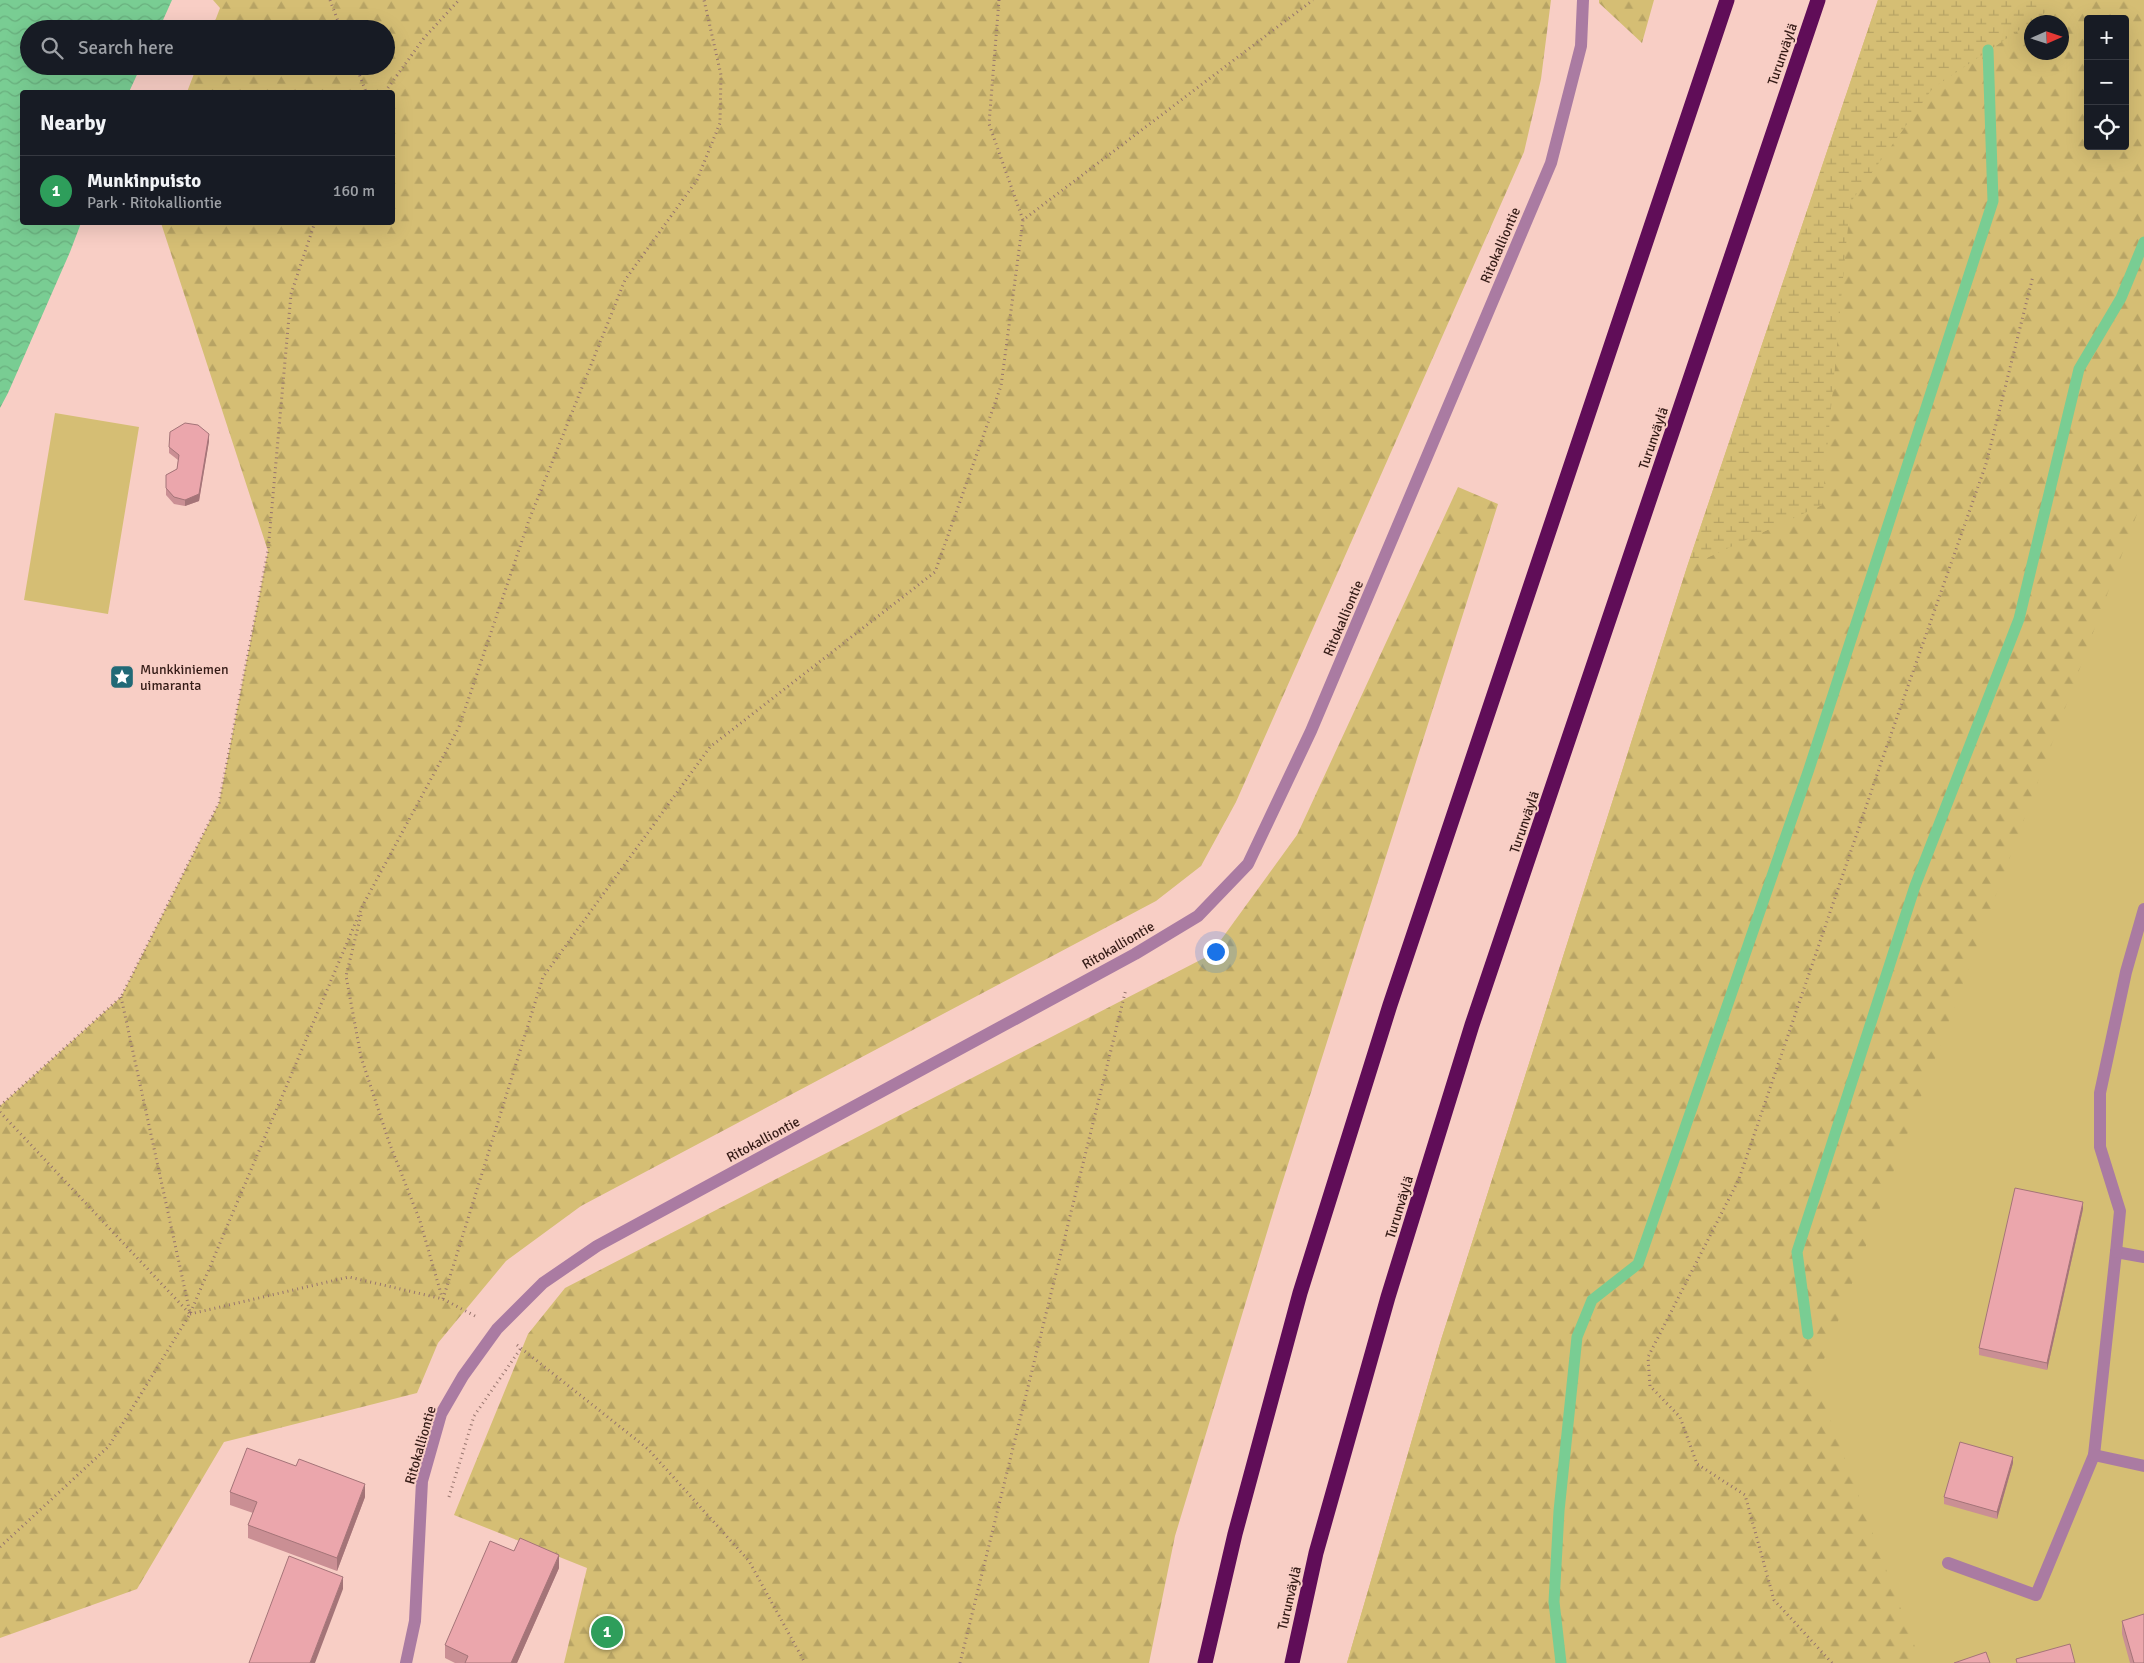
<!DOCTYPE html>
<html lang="en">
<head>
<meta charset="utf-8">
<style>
	:root { --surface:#171b24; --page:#20242c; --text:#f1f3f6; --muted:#9ea1a6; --line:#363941; --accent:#ea580c }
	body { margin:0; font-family:Signika,sans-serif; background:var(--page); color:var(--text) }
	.controls { position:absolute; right:15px; top:15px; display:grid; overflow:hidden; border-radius:5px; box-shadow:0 5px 20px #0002 }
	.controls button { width:45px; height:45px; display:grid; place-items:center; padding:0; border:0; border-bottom:1px solid var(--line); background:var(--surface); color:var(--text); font:25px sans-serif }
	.compass { position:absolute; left:2024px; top:15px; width:45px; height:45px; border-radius:50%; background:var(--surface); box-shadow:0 5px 20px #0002; rotate:87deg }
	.you { position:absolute; left:1215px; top:951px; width:18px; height:18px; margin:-12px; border:4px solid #fff; border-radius:50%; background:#1a73e8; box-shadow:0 0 0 8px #1a73e833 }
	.badge { display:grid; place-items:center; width:32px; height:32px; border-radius:50%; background:var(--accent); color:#fff; font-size:16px; font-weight:700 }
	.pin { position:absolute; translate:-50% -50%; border:2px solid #fff; box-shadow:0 1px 5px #0006 }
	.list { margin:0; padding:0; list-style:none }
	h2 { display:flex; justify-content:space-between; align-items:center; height:65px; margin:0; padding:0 20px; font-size:21px }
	h2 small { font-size:16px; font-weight:400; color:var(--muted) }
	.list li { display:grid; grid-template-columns:32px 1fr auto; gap:15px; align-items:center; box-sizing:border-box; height:70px; padding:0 20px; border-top:1px solid var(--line) }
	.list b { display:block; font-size:19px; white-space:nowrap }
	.list p { margin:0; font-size:16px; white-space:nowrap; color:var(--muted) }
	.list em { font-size:16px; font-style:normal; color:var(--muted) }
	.icon { flex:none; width:28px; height:28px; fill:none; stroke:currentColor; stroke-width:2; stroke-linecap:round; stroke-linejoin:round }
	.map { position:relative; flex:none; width:2144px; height:1663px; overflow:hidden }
	.search { position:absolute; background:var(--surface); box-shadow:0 5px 20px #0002; left:20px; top:20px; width:375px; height:55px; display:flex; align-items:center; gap:12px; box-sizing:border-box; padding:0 18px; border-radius:28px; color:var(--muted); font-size:19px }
	.panel { position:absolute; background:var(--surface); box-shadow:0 5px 20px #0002; left:20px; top:90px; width:375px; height:135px; border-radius:5px }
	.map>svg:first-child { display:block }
	.green { fill:#d5be74; fill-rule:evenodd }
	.forest { fill:url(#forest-firs); fill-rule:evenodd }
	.wetland { fill:url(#wetland-marsh) }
	.water { fill:url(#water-waves) }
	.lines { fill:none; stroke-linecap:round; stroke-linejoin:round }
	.stream { stroke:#79cd93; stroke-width:11 }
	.path { stroke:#96746d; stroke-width:3; stroke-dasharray:1 4; stroke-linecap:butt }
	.service { stroke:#aa7ba2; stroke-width:12 }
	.minor { stroke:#aa7ba2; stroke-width:12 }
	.motorway { stroke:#600d58; stroke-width:15 }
	.wall { fill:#ca8f94 }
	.shaded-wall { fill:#a47478 }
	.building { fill:#eba6ac; stroke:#a47478 }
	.labels { text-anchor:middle; stroke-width:4; stroke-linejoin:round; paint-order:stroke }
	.street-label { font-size:14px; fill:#341b16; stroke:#f8cec5 }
	.poi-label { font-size:14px; fill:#341b16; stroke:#f8cec5; text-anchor:start }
</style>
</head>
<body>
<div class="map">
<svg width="2144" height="1663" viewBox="0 0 2144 1663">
	<defs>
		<pattern id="forest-firs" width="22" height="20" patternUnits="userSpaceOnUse" patternTransform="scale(1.25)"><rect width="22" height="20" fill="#d5be74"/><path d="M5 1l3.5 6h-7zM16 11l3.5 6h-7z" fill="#b7a364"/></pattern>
		<pattern id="wetland-marsh" width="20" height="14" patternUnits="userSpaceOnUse" patternTransform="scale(1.25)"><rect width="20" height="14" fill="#d5be74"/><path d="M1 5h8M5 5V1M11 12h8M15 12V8" fill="none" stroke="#b7a364"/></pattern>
		<pattern id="water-waves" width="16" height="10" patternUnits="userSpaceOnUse" patternTransform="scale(1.25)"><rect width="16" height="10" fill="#79cd93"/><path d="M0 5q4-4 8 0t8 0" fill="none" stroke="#69af7e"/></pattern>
	</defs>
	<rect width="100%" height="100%" fill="#f8cec5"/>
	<path class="green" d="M1878,0H2144V1663H1347L1441,1340L1687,567ZM2088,19H2125V146H2088ZM2032,22H2062V52H2032Z
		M55,413L139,427L108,614L24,600Z"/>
	<path class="forest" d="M213,0H1551L1541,79L1524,152L1236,802L1201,866L1156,901L581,1206L506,1261L438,1343L417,1393L224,1442L137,1589L0,1638V1106L121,997L219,803L268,551L161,223L392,222V92H187L197,66H386V29H212L220,8Z
		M1599,0H1654L1642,43L1599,3Z
		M2053,0H2144V495L1816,1381L1921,1663H1347L1441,1340L1687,567L1822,505L1850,203L1933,88L2049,10ZM2088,19H2125V146H2088ZM2032,22H2062V52H2032Z
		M1458,487L1498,504L1278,1196L1175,1536L1149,1663H564L587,1568L454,1515L528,1334L565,1288L1210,955L1297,835Z"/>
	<path class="wetland" d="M1878,0H2053L2049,10L1933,88L1850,203L1822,505L1687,567Z"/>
	<path class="water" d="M0,0H172L159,29H29V66H141L129,92H22V222L81,223L70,252L8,393L0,408Z"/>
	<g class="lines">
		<path class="stream" d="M1808,1334L1797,1252L1915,886L2019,619L2079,369L2121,298L2144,242
			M1561,1663L1554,1602L1559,1511L1577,1337L1592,1300L1638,1264L1809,769L1993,201L1988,50"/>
		<path class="path" d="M330,0L341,29
			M999,0L989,124L1023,220
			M356,66L366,92
			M385,92L424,38L459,0
			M361,915L346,976L361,1057L389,1142L420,1221L442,1297
			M121,997L190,1313
			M0,1106L121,997L219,803L268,551L291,294L315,222
			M0,1112L190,1314
			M443,1299L543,977L710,747L935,572L1001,386L1023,220L1313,0
			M190,1314L349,1277L443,1299L475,1316
			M517,1345L648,1449L749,1561L805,1663
			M449,1497L474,1416L521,1348
			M0,1547L109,1446L190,1314L363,905L459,727L529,520L625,280L697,180L720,123L721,75L704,0
			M960,1663L1126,989
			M1832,1663L1774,1600L1745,1495L1697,1464L1680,1417L1650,1386L1648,1357L1739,1179L1882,760L1986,464L2033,276"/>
		<path class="service" d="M1948,1563L2036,1595L2094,1455L2116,1252L2144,1257"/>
		<path class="minor" d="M2116,1252L2120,1211L2100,1147V1093L2126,972L2144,909
			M2094,1455L2144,1466
			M406,1663L415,1621L422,1481L441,1414L463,1376L497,1329L543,1283L597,1246L1135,954L1198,916L1248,864L1311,731L1551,163L1581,46L1583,0"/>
		<path class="motorway" d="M1205,1663L1235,1534L1300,1293L1390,1005L1727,0
			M1292,1663L1316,1553L1388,1297L1472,1025L1818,0"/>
	</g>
	<path class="wall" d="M209,441L199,501L185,506L174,504L166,495V475L177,469L178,460L169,453V447Z
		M2083,1209L2047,1370L1979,1355V1348Z
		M2013,1463L1997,1519L1944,1504V1497Z
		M230,1492L365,1497L337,1571L248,1538V1525L253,1513L230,1505Z
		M514,1551L559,1568L517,1663H455L445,1658V1645Z
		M2122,1621L2144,1663H2130L2122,1634Z"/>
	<path class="shaded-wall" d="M209,434V441L199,501L185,506V500Z
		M2083,1202V1209L2047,1370V1363Z
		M2013,1457V1463L1997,1519V1512Z
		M365,1484V1497L337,1571V1558Z
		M559,1555V1568L517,1663H511Z
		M343,1577V1589L315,1663H310Z"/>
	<path class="building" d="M185,423L198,425L209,434L199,494L185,500L174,497L166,488V475L177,469L179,455L169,447L170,432Z
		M2015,1188L2083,1202L2047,1363L1979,1348Z
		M1960,1442L2013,1457L1997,1512L1944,1497Z
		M247,1448L296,1466L299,1459L365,1484L337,1558L248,1525L257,1502L230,1492Z
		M520,1538L559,1555L511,1663H465L468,1656L445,1645L490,1541L514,1551Z
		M289,1556L343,1577L310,1663H249Z
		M2144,1614V1663H2134L2122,1621Z
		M2070,1644L2075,1663H2017L2016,1659Z
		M1986,1652L1990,1663H1954Z"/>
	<defs>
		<symbol id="sight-square" viewBox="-11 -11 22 22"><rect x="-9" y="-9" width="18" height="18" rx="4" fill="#216976" stroke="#f8cec5"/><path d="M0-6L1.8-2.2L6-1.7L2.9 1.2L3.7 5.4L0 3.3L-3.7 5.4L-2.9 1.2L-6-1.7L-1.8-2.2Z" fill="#fff"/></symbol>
	</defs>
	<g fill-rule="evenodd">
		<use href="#sight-square" x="108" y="663" width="28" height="28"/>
	</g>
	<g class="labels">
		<g class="street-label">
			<text transform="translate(1782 54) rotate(-71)" y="5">Turunväylä</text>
			<text transform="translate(1500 245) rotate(-67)" y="5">Ritokalliontie</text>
			<text transform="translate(1653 438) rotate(-71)" y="5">Turunväylä</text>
			<text transform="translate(1343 618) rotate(-67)" y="5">Ritokalliontie</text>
			<text transform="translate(1524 822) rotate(-71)" y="5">Turunväylä</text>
			<text transform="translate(1118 945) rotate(-30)" y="5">Ritokalliontie</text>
			<text transform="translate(763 1139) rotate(-28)" y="5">Ritokalliontie</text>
			<text transform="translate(1399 1207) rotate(-73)" y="5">Turunväylä</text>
			<text transform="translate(420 1445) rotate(-74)" y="5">Ritokalliontie</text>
			<text transform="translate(1289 1598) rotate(-77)" y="5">Turunväylä</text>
		</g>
		<g class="poi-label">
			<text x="140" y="674">Munkkiniemen<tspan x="140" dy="16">uimaranta</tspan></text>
		</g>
	</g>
</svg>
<div class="controls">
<button>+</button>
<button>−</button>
<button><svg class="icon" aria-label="locate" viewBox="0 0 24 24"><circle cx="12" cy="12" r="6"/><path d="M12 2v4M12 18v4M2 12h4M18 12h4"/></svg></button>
</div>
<svg class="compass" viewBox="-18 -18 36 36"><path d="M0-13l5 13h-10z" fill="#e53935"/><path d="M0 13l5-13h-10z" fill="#9ea1a6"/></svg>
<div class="you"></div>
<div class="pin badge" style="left:607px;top:1632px;background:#2e9e5b">1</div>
<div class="search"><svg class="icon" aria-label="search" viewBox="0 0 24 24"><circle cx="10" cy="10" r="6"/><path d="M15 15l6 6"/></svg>Search here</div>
<section class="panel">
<h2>Nearby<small></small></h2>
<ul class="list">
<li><span class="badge" style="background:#2e9e5b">1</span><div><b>Munkinpuisto</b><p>Park · Ritokalliontie</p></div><em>160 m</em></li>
</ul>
</section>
</div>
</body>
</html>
